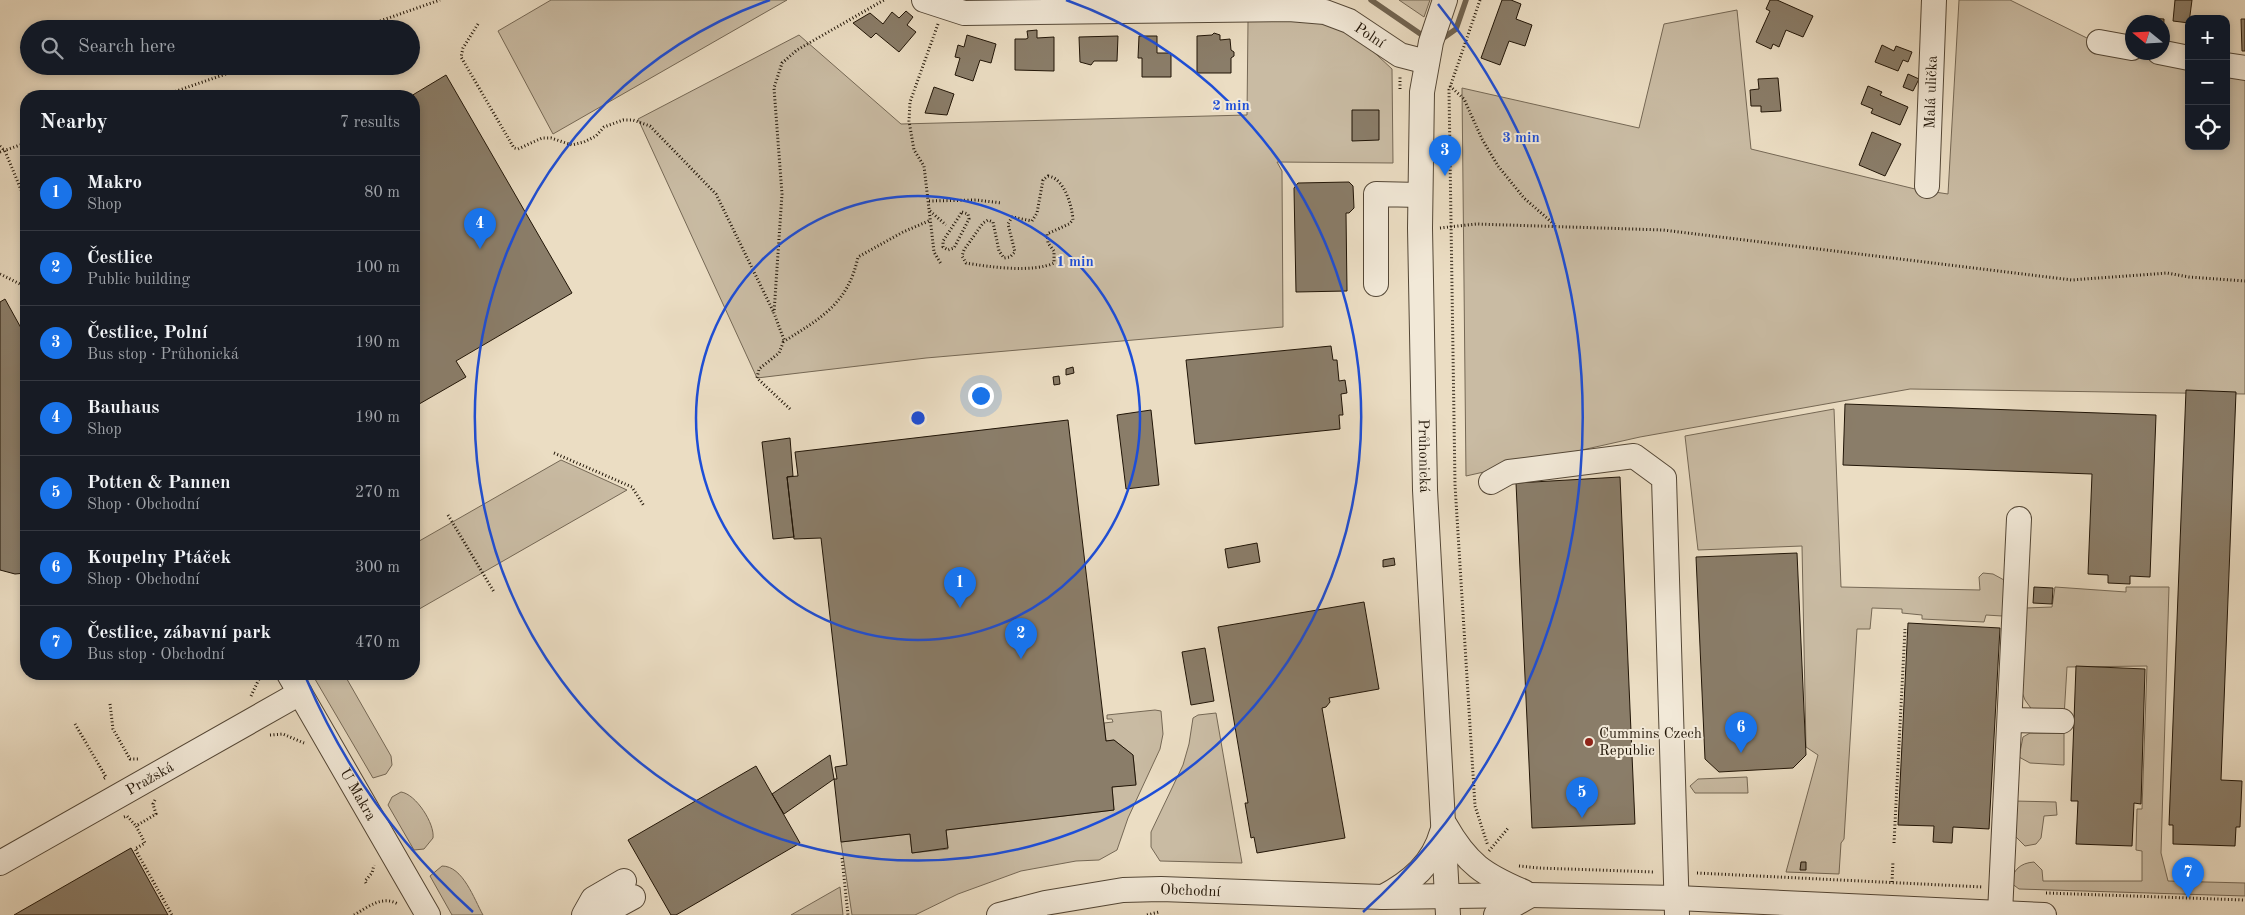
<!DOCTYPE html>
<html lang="en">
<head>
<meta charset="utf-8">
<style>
	:root { --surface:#171b24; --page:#20242c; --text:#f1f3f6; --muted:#9ea1a6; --line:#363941; --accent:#1a73e8 }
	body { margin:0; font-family:"Old Standard TT",serif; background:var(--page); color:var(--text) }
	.controls { position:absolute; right:15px; top:15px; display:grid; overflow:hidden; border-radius:10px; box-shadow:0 2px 8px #0003 }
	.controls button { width:45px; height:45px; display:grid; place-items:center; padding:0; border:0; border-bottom:1px solid var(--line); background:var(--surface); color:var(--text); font:25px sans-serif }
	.compass { position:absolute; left:2125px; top:15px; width:45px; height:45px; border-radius:50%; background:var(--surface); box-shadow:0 2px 8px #0003; rotate:288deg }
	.you { position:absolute; left:980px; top:395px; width:18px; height:18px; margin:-12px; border:4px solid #fff; border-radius:50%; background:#1a73e8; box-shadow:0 0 0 8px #1a73e833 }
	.badge { display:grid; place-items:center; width:32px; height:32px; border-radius:50%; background:var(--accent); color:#fff; font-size:16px; font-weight:700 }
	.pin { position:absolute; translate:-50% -41px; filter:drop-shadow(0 1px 2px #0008) }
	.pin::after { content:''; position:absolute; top:26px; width:18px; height:15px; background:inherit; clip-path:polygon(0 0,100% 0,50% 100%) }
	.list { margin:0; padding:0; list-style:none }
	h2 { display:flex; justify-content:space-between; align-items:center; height:65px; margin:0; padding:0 20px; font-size:21px }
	h2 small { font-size:16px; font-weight:400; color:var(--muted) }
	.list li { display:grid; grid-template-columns:32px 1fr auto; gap:15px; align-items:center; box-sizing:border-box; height:75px; padding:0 20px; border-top:1px solid var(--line) }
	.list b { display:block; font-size:19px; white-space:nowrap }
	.list p { margin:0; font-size:16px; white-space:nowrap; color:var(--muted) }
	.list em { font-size:16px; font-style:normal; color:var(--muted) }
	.icon { flex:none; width:28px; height:28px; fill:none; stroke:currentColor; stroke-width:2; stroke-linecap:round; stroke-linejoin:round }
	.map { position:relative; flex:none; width:2245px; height:915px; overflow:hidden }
	.search { position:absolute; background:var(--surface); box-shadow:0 2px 8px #0003; left:20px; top:20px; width:400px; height:55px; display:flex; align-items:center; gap:12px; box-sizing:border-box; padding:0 18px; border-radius:28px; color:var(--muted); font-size:19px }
	.panel { position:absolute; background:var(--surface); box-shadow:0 2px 8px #0003; left:20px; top:90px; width:400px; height:590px; border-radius:20px }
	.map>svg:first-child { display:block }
	.green { fill:#c9bba3; stroke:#756855 }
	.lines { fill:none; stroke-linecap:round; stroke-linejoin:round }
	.stream { stroke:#716451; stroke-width:5.5 }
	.building { fill:#8a7d69; stroke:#211507 }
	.minor-casing { stroke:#544736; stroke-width:26 }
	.path { stroke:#211507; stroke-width:3; stroke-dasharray:1 2.5; stroke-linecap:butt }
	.minor { stroke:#f2e9d8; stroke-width:24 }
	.ring { fill:none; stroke:#1d4ed8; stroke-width:2.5 }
	.poi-dot { fill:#8f2418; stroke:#f2e9d8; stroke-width:2 }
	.labels { text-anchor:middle; stroke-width:4; stroke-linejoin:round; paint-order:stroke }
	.street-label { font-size:15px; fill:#211507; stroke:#f2e9d8 }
	.poi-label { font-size:15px; fill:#211507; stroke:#f2e9d8; text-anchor:start }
	.centre { fill:#1d4ed8; stroke:#f2e9d8; stroke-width:2.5 }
	.ring-label { font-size:15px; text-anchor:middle; font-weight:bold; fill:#1d4ed8; stroke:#f2e9d8; stroke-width:4; stroke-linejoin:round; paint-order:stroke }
</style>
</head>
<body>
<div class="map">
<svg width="2245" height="915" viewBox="0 0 2245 915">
	<rect width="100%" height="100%" fill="#ebddc3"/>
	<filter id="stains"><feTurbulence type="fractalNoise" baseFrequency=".004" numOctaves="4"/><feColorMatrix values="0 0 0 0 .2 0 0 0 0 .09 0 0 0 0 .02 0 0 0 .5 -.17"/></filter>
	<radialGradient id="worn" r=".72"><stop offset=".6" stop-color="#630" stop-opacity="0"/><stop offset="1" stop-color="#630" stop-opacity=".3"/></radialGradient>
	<path class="green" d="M551,0H787L553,134L498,31Z
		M1399,0H1430L1424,17Z
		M1959,0H2010L2095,42L2132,52L2153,53L2189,59V146H2226V65L2245,69V394L1910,389L1640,437L1466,476L1462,88L1639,128L1664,24L1737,10L1751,149L1915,189L1948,194Z
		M1288,19L1331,25L1363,42L1392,69L1393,163L1277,162L1282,171L1283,327L926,358L757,378L638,119L799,35L901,124L1247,115L1248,21Z
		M1834,409L1841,587L1980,590L1979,577L1983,573L1993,574L2004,580L2007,603L2002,616L1986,615L1984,622L1922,619V615L1902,613V609L1872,608L1870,629H1857L1844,839L1841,843L1839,874L1786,872L1818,755L1806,747L1802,546L1698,550L1685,436Z
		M561,460L627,490L414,612V544Z
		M2055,587L2126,592V587H2169L2161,853L2168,881L2245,883V896L2019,889L2011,883C2013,870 2020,863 2034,862L2042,870L2043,881H2142V851L2136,850L2137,809H2142L2147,666L2067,667L2064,717L2033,711L2025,700L2020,687L2026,608L2052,607Z
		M312,674H344L391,756L392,765L386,774L373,778Z
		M1155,710L1161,711L1163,734L1160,749L1128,818L1117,850L1099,860L1076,861L1021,871L958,894L915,915H852L841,842L910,834L912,853L948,849L946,830L1114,810L1112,787L1136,784L1133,755L1114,740L1106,741L1104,723L1113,722L1112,719H1107V715Z
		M1216,713L1242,863L1160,861L1151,847V832L1183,765L1189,744L1193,718L1198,715Z
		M2030,733H2064V765L2030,763L2019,757L2023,737Z
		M1747,777L1748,793H1695L1690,786L1698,779Z
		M401,792C416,794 435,824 433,838L424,849L414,850L388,805L392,797Z
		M2015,801L2056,802L2057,815L2044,816L2041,838L2036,844L2025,846L2014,835Z
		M442,866C463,866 474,899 483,915H452L430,876Z
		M840,887L843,915H791Z"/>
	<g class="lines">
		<path class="stream" d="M1371,0L1422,35
			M1442,39L1456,29L1466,0"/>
	</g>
	<path class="building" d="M1502,0H1511L1521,4L1516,19L1532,25L1525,46L1509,41L1500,65L1481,58Z
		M1770,0H1777L1813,16L1803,37L1786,30L1779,47L1773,44L1771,49L1756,42L1770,11L1766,9Z
		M2175,0H2192L2189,23L2173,21Z
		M906,11L913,17L907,25L916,32L899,52L876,33L871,38L853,23L870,13L883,24L892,12L899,18Z
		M2148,18L2164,19L2163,47L2162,22H2147Z
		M2241,19H2245V51H2242Z
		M1037,30V38L1054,37V71L1015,70V39H1026L1028,38L1027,31Z
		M1214,33L1220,35V40L1230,39L1231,50L1234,52V56L1231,58V73H1197V36L1212,35Z
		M967,35L996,44L991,63L980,60L973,81L955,75L960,58L955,57L958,45L964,47Z
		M1118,36L1117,61H1094L1091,65L1080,62L1079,37Z
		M1139,36H1157V53H1171V77H1142V58H1138Z
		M1882,45L1894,51L1896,46L1912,52L1908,62L1903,60L1898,71L1875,62Z
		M1908,74L1919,79L1913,91L1903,87Z
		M446,75L572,293L456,361L466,377L414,407V96H411Z
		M1778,78L1781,111L1761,112V106H1751L1750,90L1759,89L1758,79Z
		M1868,86L1882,92L1880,95L1908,107L1900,125L1871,113L1873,109L1861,104Z
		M934,87L954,94L947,115L925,113Z
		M1352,110H1379V140L1352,141Z
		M1872,132L1901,144L1885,176L1859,165Z
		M1349,182L1353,186L1354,208L1349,213H1346L1347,291L1296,292L1294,188L1298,183Z
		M5,299L26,337V573L15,574L0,570V302Z
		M1331,346L1333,360H1337L1339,381L1345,380L1347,393L1341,394L1343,415H1339L1340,429L1195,444L1186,360Z
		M1073,367L1074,373L1066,375V369Z
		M1059,376L1060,384L1054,385L1053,377Z
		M2186,390L2236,392L2221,780L2242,781L2240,827H2236L2235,846L2173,844V825H2169Z
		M1845,404L2156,415L2150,577L2130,576V584L2108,583V575L2088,574L2092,474L1843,465Z
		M1151,410L1159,485L1126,489L1117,415Z
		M1068,420L1106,741L1114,740L1133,755L1136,785L1112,787L1114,810L946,830L948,848L912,853L910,834L841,842L834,779H837L835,767L847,765L821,538L794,539L787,477L798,476L795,452Z
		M790,438L793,476L787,477L794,537L773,539L762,442Z
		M1620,477L1635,824L1532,828L1516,483Z
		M1257,543L1260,562L1228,568L1225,549Z
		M1797,553L1806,755L1793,768L1719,772L1705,759L1696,557Z
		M1394,558L1395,565L1383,567V560Z
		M2034,587L2053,588L2052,604L2033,603Z
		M1364,602L1379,689L1329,698L1330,702L1326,707L1322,708L1345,838L1257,853L1254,837L1251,838L1245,803H1248L1218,627Z
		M1908,623L2000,628L1989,829L1953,827L1952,843L1933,842L1934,826L1898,825Z
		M1205,648L1214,701L1191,705L1182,652Z
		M2076,666L2145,669L2141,804L2134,803L2132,846L2076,844L2078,801H2071Z
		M830,755L834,779L784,814L772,794Z
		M756,766L800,843L676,915H671L628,840Z
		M131,848L168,915H14Z
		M1801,862H1806V870H1800Z"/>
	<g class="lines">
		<defs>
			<g id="minor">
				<path id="s1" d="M924,0L964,13L1289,9L1325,12L1349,21L1400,55L1427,62"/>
				<path id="s2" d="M1445,0L1431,42L1422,92L1420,228L1425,490L1448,915"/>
				<path d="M2099,42L2132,48"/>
				<path d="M2159,52L2189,58"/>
				<path d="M2226,65L2245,68"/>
				<path id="s3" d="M1927,186L1934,0"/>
				<path d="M1376,284V194L1420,195"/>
				<path d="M1491,482L1509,472L1634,456L1664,478L1677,915"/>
				<path id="s4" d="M289,674L428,915"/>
				<path d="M2010,720L2062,721"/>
				<path d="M1445,825C1467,864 1484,875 1524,892"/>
				<path id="s5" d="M0,863L300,693"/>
				<path d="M1383,897C1411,882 1433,864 1442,832"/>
				<path d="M2000,913L2019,519"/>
				<path d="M584,915L593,899L624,881"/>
				<path d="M600,915L633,897"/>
				<path id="s6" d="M999,915L1045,903L1123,890L1161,889L1383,897L1530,895L1677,898L2044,915"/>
				<path d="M1496,915L1529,896"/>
			</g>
		</defs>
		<use href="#minor" class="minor-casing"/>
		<path class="path" d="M1480,0L1449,90L1455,485L1475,806L1488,846
			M478,24L463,48L461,57L514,148L518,149L542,138H551L572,145L584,142L596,136L604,127L623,120H633L650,126L716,194L774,313
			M938,24L910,102L909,121L914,150L924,166L934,252L941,264
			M357,29L440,0
			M1450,86L1464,99L1482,139L1498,166L1524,198L1556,226
			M1400,89V75
			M162,96L249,66
			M0,146L5,151L26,202
			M0,152L26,143
			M1048,176C1064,178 1072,205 1073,220L1069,224L1047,234L1048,243L1054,251V263C1033,273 989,267 966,263L962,256L964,250L983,223L988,220L993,222L999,251L1004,258L1010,257L1015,252L1008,224L1012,217L1032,221L1037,213L1043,180Z
			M929,201L976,200L1002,203
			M930,211L946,225
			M962,212L968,214L969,219L954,248L948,250L943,247V241Z
			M1440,228L1476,224L1663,230L2072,280L2167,273L2189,277L2245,281
			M0,274L26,287
			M783,342C821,318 848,304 858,257L903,232L931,220
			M790,409L757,378L759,369L779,353L784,340L774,313L782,194L774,88L782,63L797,50L884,0
			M554,453L632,487L644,506
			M448,515L494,592
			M251,696L259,679L258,674
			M110,704L113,729L130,759H140
			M75,724L106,777L103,779
			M270,735L283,734L304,743
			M155,800L153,804L156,814L136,826L145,843L135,849L172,915
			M124,817L127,816L136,826
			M1894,843L1905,629
			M1489,851L1509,827
			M842,858L848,915
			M1519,866L1539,868L1655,872
			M1697,873L1983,887
			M1892,882L1893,861
			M366,883L365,881L372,873L374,865
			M2046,893L2245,900
			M354,915C368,907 382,895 398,904
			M1147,915L1159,912"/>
		<use href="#minor" class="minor"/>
	</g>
	<g class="ring">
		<circle cx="918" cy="418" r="222"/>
		<path d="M1066 0A443 443 0 1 1 770 0"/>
		<path d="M473 912A665 665 0 0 1 306 678M1438 4A665 665 0 0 1 1363 912"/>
	</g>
	<circle class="poi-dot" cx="1589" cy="742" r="5"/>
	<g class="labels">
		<g class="street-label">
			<text dy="5" stroke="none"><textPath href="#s1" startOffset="454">Polní</textPath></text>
			<text dy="5" stroke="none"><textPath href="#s3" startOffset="94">Malá ulička</textPath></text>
			<text dy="5" stroke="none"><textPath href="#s2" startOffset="459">Průhonická</textPath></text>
			<text dy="5" stroke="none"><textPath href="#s5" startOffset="172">Pražská</textPath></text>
			<text dy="5" stroke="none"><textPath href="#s4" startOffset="139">U Makra</textPath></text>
			<text dy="5" stroke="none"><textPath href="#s6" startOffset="194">Obchodní</textPath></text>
		</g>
		<g class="poi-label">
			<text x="1599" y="738">Cummins Czech<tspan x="1599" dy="17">Republic</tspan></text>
		</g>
	</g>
	<circle cx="918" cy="418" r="8" class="centre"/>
	<g class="ring-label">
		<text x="1231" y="110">2 min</text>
		<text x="1521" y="142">3 min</text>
		<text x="1075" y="266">1 min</text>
	</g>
	<rect width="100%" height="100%" filter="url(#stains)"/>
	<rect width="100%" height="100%" fill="url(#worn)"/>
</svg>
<div class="controls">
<button>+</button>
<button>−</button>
<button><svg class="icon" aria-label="locate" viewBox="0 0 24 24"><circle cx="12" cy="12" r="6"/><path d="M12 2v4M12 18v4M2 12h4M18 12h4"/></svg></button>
</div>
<svg class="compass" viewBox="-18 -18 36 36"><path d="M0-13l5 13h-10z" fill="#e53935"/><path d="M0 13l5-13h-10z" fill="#9ea1a6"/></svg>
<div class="you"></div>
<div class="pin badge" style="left:960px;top:608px">1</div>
<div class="pin badge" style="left:1021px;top:659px">2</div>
<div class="pin badge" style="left:1445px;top:176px">3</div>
<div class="pin badge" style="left:480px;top:249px">4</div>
<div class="pin badge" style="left:1582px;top:818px">5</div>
<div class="pin badge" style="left:1741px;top:753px">6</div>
<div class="pin badge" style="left:2188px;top:898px">7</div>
<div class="search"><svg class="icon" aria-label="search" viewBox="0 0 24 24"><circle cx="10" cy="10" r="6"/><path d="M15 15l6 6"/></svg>Search here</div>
<section class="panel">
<h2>Nearby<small>7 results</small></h2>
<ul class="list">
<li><span class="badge">1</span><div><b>Makro</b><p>Shop</p></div><em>80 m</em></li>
<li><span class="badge">2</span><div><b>Čestlice</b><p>Public building</p></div><em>100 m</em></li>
<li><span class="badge">3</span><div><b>Čestlice, Polní</b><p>Bus stop · Průhonická</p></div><em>190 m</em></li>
<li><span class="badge">4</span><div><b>Bauhaus</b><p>Shop</p></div><em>190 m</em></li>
<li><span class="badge">5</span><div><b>Potten &amp; Pannen</b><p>Shop · Obchodní</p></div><em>270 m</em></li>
<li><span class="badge">6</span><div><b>Koupelny Ptáček</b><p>Shop · Obchodní</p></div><em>300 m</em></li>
<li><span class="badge">7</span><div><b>Čestlice, zábavní park</b><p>Bus stop · Obchodní</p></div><em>470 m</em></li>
</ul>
</section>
</div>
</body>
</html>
